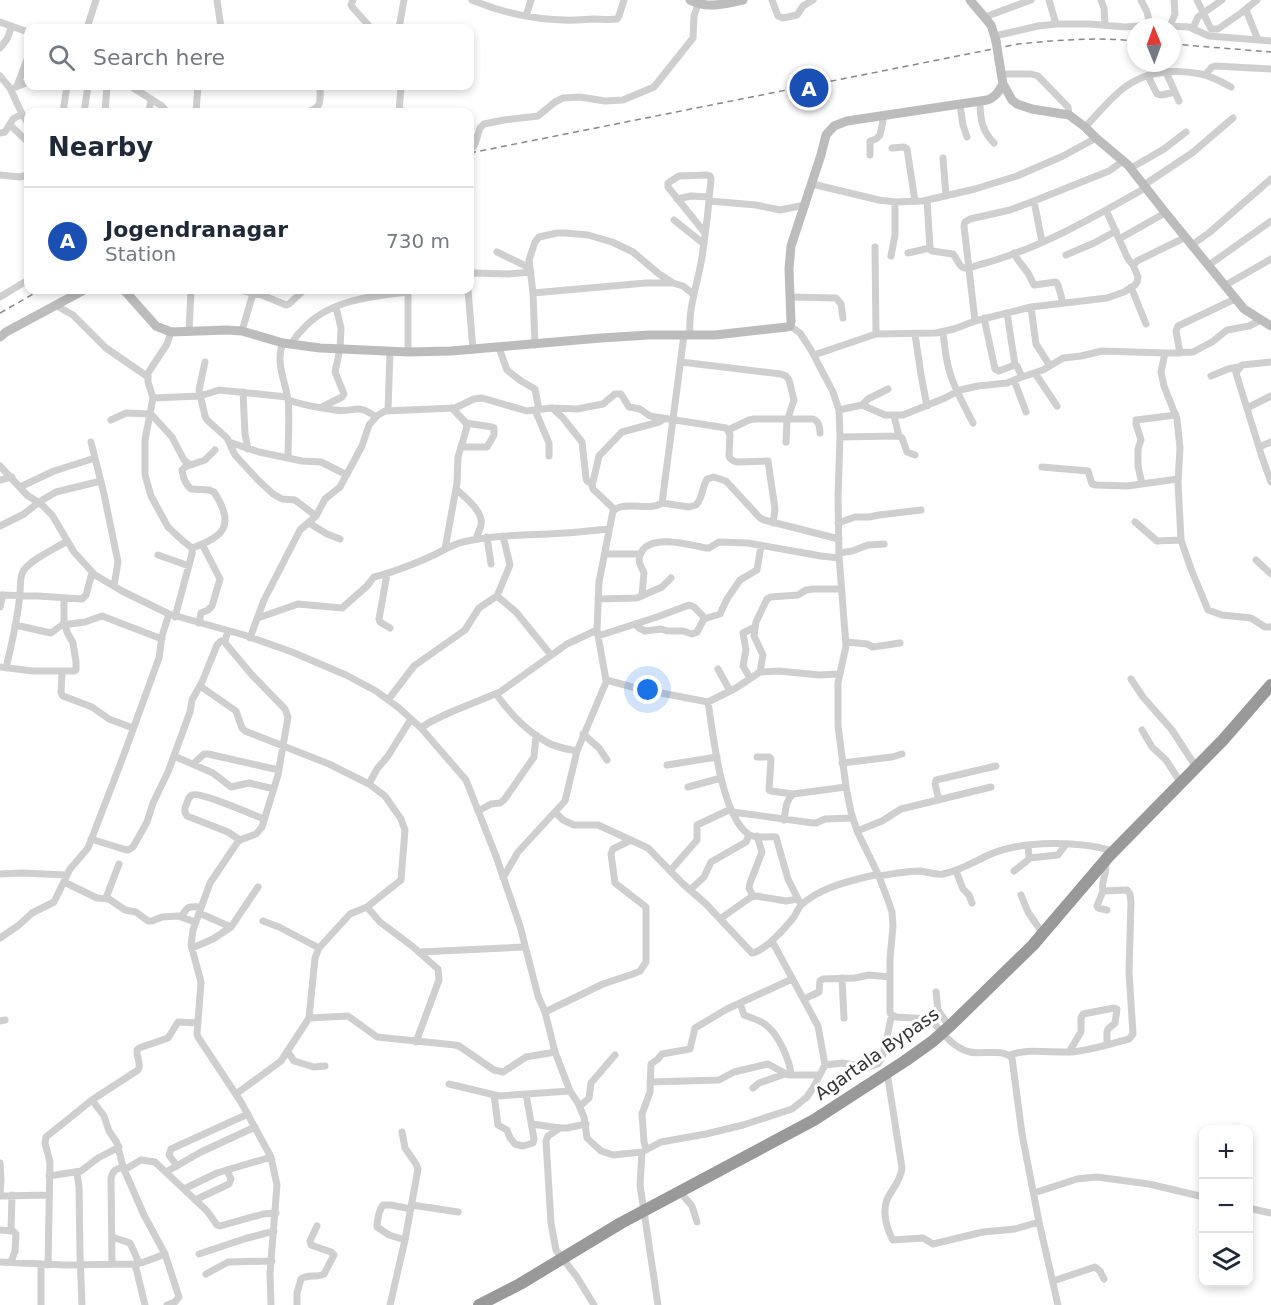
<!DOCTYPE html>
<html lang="en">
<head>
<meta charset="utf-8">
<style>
	:root { --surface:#fff; --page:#f2f2f3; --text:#1f2937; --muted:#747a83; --line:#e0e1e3; --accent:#1a73e8 }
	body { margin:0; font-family:"DejaVu Sans",sans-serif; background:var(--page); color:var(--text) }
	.controls { position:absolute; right:18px; bottom:18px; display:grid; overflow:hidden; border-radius:12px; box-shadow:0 3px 9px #0003 }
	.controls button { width:54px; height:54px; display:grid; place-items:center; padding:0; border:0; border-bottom:2px solid var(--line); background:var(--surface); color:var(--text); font:30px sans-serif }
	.compass { position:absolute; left:1127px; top:18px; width:54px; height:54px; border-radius:50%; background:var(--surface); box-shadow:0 3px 9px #0003; rotate:359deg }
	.you { position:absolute; left:648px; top:690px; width:21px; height:21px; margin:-15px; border:4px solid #fff; border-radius:50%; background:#1a73e8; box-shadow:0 0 0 9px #1a73e833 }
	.badge { display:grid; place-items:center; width:39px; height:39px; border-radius:50%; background:var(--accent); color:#fff; font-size:20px; font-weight:700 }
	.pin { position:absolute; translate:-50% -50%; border:3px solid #fff; box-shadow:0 2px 6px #0006 }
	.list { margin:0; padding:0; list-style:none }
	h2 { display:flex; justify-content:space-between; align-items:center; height:78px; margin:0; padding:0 24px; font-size:26px }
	h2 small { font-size:20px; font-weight:400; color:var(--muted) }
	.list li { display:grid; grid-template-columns:39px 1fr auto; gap:18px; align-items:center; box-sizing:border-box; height:108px; padding:0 24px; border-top:2px solid var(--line) }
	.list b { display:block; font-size:22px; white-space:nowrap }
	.list p { margin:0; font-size:20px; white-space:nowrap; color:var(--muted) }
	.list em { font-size:20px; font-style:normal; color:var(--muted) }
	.icon { flex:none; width:33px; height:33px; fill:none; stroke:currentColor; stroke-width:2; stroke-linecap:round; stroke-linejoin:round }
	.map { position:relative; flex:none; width:1271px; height:1305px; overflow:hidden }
	.search { position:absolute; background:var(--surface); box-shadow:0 3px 9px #0003; left:24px; top:24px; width:450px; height:66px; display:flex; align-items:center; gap:15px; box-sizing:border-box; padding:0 21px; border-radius:12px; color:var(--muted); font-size:22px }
	.panel { position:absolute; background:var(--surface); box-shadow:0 3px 9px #0003; left:24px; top:108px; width:450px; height:186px; border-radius:12px }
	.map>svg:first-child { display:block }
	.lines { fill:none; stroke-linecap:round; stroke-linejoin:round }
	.street { stroke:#cfcfcf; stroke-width:7 }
	.secondary { stroke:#bcbcbc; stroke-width:9 }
	.highway { stroke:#999; stroke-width:12 }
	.rail { stroke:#878787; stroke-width:1.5; stroke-dasharray:6 4.5; stroke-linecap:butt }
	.secondary-bridge { stroke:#bcbcbc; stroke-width:9 }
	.labels { text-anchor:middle; stroke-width:6; stroke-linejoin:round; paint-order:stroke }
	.street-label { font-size:18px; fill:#323232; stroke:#fff }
</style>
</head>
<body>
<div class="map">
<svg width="1271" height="1305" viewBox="0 0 1271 1305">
	<rect width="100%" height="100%" fill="#fff"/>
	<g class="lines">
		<path class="street" d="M217,0L221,28
			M353,0L351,5L353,8L371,28
			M472,0C510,16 551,23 593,19C601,19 609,20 617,19L619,16L624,0
			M772,0L778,16L783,18L797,15L803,6L813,0
			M1049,0L1056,24
			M1101,0L1104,8L1105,25
			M1141,0L1147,12L1150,25
			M1197,0L1211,29H1218L1241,13L1257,0
			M1246,10L1258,40
			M526,16L531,0
			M985,17L1031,0
			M0,22L28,32
			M1170,26L1175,14L1174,0
			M87,28L96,0
			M399,28L404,0
			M1193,28L1198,17L1222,0
			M995,36L1038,26L1056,24H1090L1125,27L1150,25L1189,27L1209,36L1271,41
			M0,48L7,39L12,26
			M1166,72L1179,101
			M1002,74H1031L1038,76L1068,107L1069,115
			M1205,75L1212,67L1215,66L1271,69
			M0,76L10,88L22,114L28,123
			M1148,76L1157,94L1162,95L1175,92
			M17,86L28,57
			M130,86L162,106L167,112
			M16,87L28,82
			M980,101C980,119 982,131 994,143
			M960,105L963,125L967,137
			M63,112L67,86
			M84,112L88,86
			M105,112L107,86
			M149,112L151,99
			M196,112L198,86
			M307,112C323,108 320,99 320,86
			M399,112L401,86
			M10,125L28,142
			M1085,127C1098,114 1110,98 1125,87C1147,71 1175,69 1201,74C1211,76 1222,82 1231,87
			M0,133L5,132L13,119L22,114
			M892,148L904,147L907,149L915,201
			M470,149L473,147L475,144L480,128L484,124L504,120L538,116L555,102L563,98L580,97L605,101L623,100L654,87L693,38L694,16L698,4
			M870,155V141L876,139L880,135L884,116
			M943,158L946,196
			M1131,168L1164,149L1186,132
			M0,175L20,177L28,175
			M812,184L879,200L895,202L923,201L975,189L1017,176L1063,156L1096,138
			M1144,185L1192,153L1233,118
			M677,199L691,196L709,197
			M927,200L930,248L932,251L953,254C957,258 959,267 964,268C969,269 977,265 982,264C1039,249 1096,216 1147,187
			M709,201L756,205L780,210L805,205
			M1034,201L1042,242
			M1106,210L1128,259L1133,265
			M674,220L704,244
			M1119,239L1165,213
			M1192,245L1210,232L1271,179
			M875,247L876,334
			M497,252L530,268
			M908,253L930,248
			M1014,253L1018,260L1028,273L1034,285L1056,282L1058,285L1063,303
			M1066,255L1094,243L1116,231
			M891,256L895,235V202
			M1209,265L1271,221
			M470,274L475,273L508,274L531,272
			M1224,286L1271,259
			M1131,287L1146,324
			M239,290L262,295L286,305L289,304L304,290
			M468,290L473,350
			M533,293L646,283H673L683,286L693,294
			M0,297L28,280
			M791,297L836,298L841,304L843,318
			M55,305L73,315L106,348L148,377
			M1031,307L1036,344L1050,366
			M1007,313L1015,365
			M984,318L995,369L999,371L1015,365L1017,366L1022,377
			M975,321L964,226L965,222L970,219L1010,210L1034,201L1109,171L1123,161
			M790,326L800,333L811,350L833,392L839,410L840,437L838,497L839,556L846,646L838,683V726L846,787L851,812L857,831L878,874L888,900L892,912L893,926L890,959V1013L892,1015L896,1017L929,1019C935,1023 938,1028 942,1033C950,1041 959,1050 970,1052C983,1055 1002,1048 1012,1058L1022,1134L1039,1222L1058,1305
			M242,331L254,290
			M171,332L167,344L148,373V382L153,398L145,440V475L151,496L168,527L183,541L192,548V554L175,617
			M189,332L191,290
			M943,332C944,341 945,351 947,361C951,383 963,403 973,423
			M690,334C688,307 698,283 702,257C706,231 709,205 711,179L710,176L707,175L679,176L668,183V187L705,233
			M915,334L921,375L927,406
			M684,335L662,503C648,512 625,500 613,511L599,582L597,630L606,680L640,689L708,702L736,688L760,672L779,671L819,675L839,674
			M283,343C275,361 285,381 288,399C290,418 288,438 288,457
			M292,344C294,338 298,334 303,329C328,300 373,296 408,292
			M535,345L533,293L529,260L535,242L539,237L557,233H565L588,235L612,242L633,252L659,274L673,283
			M499,348L507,370L521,381L535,389L539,410
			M408,352V290
			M1165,353L1161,372L1164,386L1177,419L1180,448L1178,482L1181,540L1191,569L1208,610L1222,615L1251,618L1265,627H1271
			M1180,353L1176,331L1178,326L1235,299
			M814,355L876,334L936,333L954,329L975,321L1031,307L1107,298L1124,292L1135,285L1137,282L1138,277L1133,265L1137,261L1186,237
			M205,362L199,390L205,416L207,420L227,438L235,455L257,479L273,494L282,499L295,500L316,516
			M681,362L781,374L786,376L789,380L794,400L787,421L786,442
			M1271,362L1242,365L1236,373L1262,457L1271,482
			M1035,373L1057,406
			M1211,376L1228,369L1239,367
			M1014,380L1026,412
			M243,392L245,434L248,449
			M153,398L200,396L219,390L287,397
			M288,400C303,405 319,408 335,410C356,413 355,402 376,417
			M862,405L868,399L888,389
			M322,407L342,397L344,394L335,372L340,349L341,328L336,307
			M552,408L563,418L582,442L586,478L587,481L591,483
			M1247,408L1271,396
			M535,410L549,443V456
			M839,410L862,405L885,415H903L945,398L960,390L978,386L1007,383L1022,377L1043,370L1063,358L1081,356L1102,351L1165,353L1193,352L1212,342L1227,330L1249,326L1261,320
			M388,411L390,351
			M894,416L899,436
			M111,420L126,413L151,414L172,437L184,460L190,465
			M728,430L749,420L754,419H813C819,421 820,427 820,433
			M840,437L899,436L902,438L907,452L915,455
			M91,442L104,494L118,562L114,586
			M229,442L259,452L302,461L321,462L347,475
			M461,447H487L494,435V428L492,427L466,423
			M1259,447L1271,442
			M0,466L27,495L42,505L52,515L74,552L95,575L122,591L169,614L244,635L292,652L346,675L376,691L399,708L421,728L466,780L496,856L520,926L538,996L545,1012L555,1052L570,1091L578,1103L584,1117L587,1138L601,1151L613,1155L642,1152L661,1142L706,1134L743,1125L792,1109L807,1097L813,1088L825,1065L842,1063L869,1067L878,1064C887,1052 887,1030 892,1015
			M1042,467L1088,471L1092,484L1096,485L1127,486L1178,479
			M0,480L12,477
			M1142,484L1138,466V449L1141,440L1136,424V420L1176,415
			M20,487L54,471L95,458
			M456,489C465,497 484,512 481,525C480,530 477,535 476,539
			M662,503L689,507L696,505C703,498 702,487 707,479L714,477L726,481L760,518L764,520L839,539
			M614,509L593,489L592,486L599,456L622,432L659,422L664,419
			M1135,522L1157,541L1181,540
			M309,523L327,534L340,539
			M838,523L855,517H869L879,515L921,510
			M0,526L24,514L39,502L56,492L101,481
			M487,537L491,564
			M192,548C200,545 209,542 215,537C233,526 223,506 214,492L209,490L191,489C185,484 183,478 182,470L185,467L205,460L215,450
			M445,549L457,483L458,457L467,427L466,423L452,408
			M839,553L852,551L868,545L884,544
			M605,554H640
			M158,555L189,566
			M1256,560L1271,574
			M387,574L379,619L380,622L390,628
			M0,595L38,596L82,599L86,595L92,573
			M642,595L644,573C643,570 641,567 640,564C638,560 640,554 642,551C653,534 690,545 706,548H709L719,542L748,543L821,556L839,558
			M497,596L516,612L551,655
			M598,599L637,598L662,587L671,578
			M0,607L3,595
			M258,618L298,604L342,608L367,586L374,577C395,572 414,564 434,555C444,550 453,544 463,542C501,533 539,536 578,532C588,531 599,530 609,529
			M704,619L720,614L727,599L740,580L757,570L761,546
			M199,623L201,613L208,610L212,606L220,579L202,544
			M15,625L51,633L62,625L85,622L102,616L162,639
			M228,631L225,641L226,644L252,675L285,709L288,717L278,775L262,827L256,834L240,840L237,843L210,883L193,930L191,945L201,982L197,1034L198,1037L241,1102L271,1157L277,1185L270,1273L271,1305
			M598,636L657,617L689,605L694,607L703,616L704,619L697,632L692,634L683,631H667L661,629L645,631L639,628L635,624
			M250,638L264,600L300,530L316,516L325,499L340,487L362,446L369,425L378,415L385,411L455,408L474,399L482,398L527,411L551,408L577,409L603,404L615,394H621L629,407L640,409L650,416L726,428L730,434L729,456C730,460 733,461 737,462L768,461L775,509L773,523
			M846,642L867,644L873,647L900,643
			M0,667L33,671H74L76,670V662L73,643L67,632L64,621V598
			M6,668C12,643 18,618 20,593C21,586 19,576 24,570C33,558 55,549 67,541
			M718,669L730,691
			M62,671L61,693L63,696L92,707L109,719L133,728
			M760,672L763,655L754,636L756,622L767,599L771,597L798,595L806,590L813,589H841
			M750,678L743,666L746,650L743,633L755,627
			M1131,679L1143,697L1172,730L1196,767
			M200,686L236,711L242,728L245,731L329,764L369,784L385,796L401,819L405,830L401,880L367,907L350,914L319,948L315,958L309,1018L281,1061L236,1094
			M496,694C509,712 525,730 545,741C554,747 566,749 577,751
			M388,700L414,666L465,630L479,608L497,596L510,565L503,536
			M708,702C713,734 721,814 748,834C755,839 767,836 776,837L788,879L801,905
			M421,728L430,722L451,712L500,692L567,644L597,630
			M1142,730L1152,747L1166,760L1181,783
			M583,734L599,748L607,760
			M174,756L213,773L231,787L249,783L274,789
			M757,757H769L771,759L769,790L771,791L793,794
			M842,763L892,757L902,754
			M193,764L204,754H208L279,770
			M667,765L717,757
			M369,784L377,769L388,756L411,719
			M688,787L721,778
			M939,800L935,784L936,780L996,766
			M478,811L491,804L500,803L504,800L534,757L536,735
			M555,812L563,820L574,825H598L648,848L682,883L706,904L752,953C765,951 786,927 794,917C796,913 798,909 801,905C822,886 851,881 878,874
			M733,812L813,823H816L825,819L853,818
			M784,820C786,810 785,801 793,794L846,787
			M857,831L882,821L901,809L991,787
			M91,839L123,849L128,850L133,847L147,822L153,803L168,772L190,712L192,700L202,682L217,645L221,641H225
			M240,840L228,832L187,816C184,811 184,809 187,803C188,800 188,797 192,795C200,791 253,815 264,819
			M1029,858L1058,855L1066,844
			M670,871L697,840V825L731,809
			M956,871L963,889L969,895L972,903
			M1014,871L1028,860L1029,858L1028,846
			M0,874L22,873L67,875
			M879,876C892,874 906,871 920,871C928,872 936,875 943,874C960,871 975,861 991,854C1024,840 1080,841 1114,851
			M503,878L518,852L565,801L577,751L607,680
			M64,882L97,898L109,899L125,910L136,912L148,921H152L162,917L178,916L195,922
			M690,890L704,877L711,862L746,842L749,835
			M1103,891L1097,906L1098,908L1107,910
			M1021,895L1028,912L1043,934
			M753,896L749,888L750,883L762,852L757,836
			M106,898L119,864
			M367,907L380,922L412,946L438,969L439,980L416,1042
			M199,913L231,927
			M181,917C188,906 188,906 201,907
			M720,919L751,897L756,896L786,901L798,899
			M263,921L279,927L319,948
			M0,938L19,925L32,913L54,902L70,869L88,848L123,757L159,658L162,636L169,614
			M772,941L818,1026L825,1065
			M192,948L213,939L231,927L258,887
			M420,952L524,947
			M842,978L844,1018
			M936,992L938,1010L949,1026
			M804,999L819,992L820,981L823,979L855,978L869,975L890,977
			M740,1003L744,1015C751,1018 760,1020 766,1025C778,1034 790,1060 791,1075
			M545,1012L603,984L633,974L640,971L646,962V907L615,883L611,854L613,849L631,840
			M309,1018L348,1016L377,1037L455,1045L459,1046L494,1070L503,1072L526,1057L555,1052
			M0,1021L5,1020
			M288,1052L294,1061L314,1067L325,1066
			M1069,1052L1081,1032V1018L1083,1014L1114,1008L1117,1009L1115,1023L1108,1029L1107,1032V1045
			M1010,1055C1029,1048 1052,1053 1072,1052C1092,1050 1110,1044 1129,1039L1133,1034L1129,972L1131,902L1130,894L1127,890L1103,891C1100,880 1109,874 1105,861
			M887,1072L902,1168C899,1191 880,1193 886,1222C888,1228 889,1234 893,1240L923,1238L933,1244L983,1232L1015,1229L1039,1222
			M650,1082L719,1080L734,1072L768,1064L788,1075H819
			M449,1084L499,1096L570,1091
			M753,1088L759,1083L785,1074
			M494,1095L498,1125L507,1130L510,1138L515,1144L523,1146L533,1143L534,1139L526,1094
			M92,1100L104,1116L109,1131L117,1143L123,1167L144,1215L165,1254L179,1297L175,1302L167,1305
			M580,1106L589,1098L591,1083L615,1055
			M532,1124L560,1128H567L586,1124
			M560,1128L548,1136L546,1141L551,1223L556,1250L577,1277L594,1305
			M646,1149L644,1142L642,1114L650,1092L651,1064L658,1059L662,1054L690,1049L695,1028L727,1009L792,979
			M642,1152L640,1185L658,1305
			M0,1163L1,1181L0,1194
			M177,1166L169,1155L171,1149L248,1114
			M124,1170L141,1160L155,1162L207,1211L217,1225L220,1226L263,1214L276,1213
			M166,1172L201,1152L255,1127
			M77,1173L79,1187L80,1254L82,1305
			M49,1176L81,1171L98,1158L119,1147
			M184,1189L217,1173L271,1157
			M680,1192L692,1206L697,1222
			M1034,1193L1077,1179L1097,1177L1149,1184L1204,1197
			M0,1196L49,1195
			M195,1200L229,1184L231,1179L227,1170
			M412,1205L458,1212
			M1248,1208L1271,1213
			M0,1230L13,1231L16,1234L15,1251L11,1262
			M11,1231L12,1195
			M112,1237L130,1243L139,1263
			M405,1240L389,1235L377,1227C377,1221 379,1210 383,1205H391L411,1209
			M199,1254L244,1239L274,1231
			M0,1262L64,1265L135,1264L144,1262L165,1254
			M41,1264V1305
			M112,1264L111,1178C113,1170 116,1169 123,1167
			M135,1264L145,1305
			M48,1265L50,1162L45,1143L46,1137L92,1100L138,1070C142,1064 136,1057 137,1050L139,1048L168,1038L178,1022L198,1023
			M206,1274L228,1262L272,1261
			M1053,1281L1095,1267L1100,1271L1104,1279
			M297,1305V1293L301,1279C307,1274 317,1278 324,1274L334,1255L331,1252L311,1245L310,1241L317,1226
			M390,1305L405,1240L418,1169L416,1164L405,1148L402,1132"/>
		<path class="secondary" d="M690,0C707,9 725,4 743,0
			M970,0L991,25L996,41
			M999,60L1003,84L1012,100L1017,104L1032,109L1069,115L1085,127L1096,138L1128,165L1164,211L1244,309L1271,326
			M124,290L156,326L171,332L227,330L242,331L283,343L320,348L408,352L451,351L601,338L649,335H715L787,327L790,326L791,322L789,269L791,246L821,155L826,135L834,126L847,121L987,100C995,98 999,91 1003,84
			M0,337L6,332L84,290"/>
		<path class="highway" d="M479,1305L520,1284L621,1223L814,1120L905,1061L933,1041L952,1024L1033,945L1109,856L1223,740L1271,685"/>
		<path class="rail" d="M1172,44L1271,52
			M470,153L1018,44C1058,40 1097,37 1136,41
			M0,313L40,290"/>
		<path class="secondary-bridge" d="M996,41L999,60"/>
	</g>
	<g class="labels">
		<g class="street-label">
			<text transform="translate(877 1054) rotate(-35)" y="6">Agartala Bypass</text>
		</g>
	</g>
</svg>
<div class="controls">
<button>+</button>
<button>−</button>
<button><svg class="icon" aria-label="layers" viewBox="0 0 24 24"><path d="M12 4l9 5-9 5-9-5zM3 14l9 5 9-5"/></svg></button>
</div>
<svg class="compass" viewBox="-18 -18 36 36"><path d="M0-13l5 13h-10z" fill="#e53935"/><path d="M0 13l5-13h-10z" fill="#747a83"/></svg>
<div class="you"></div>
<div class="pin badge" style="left:809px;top:88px;background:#1a4fb4">A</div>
<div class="search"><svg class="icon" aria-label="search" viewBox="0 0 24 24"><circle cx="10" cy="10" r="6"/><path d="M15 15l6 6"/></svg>Search here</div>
<section class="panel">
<h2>Nearby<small></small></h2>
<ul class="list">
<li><span class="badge" style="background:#1a4fb4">A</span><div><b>Jogendranagar</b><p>Station</p></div><em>730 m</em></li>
</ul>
</section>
</div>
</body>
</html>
